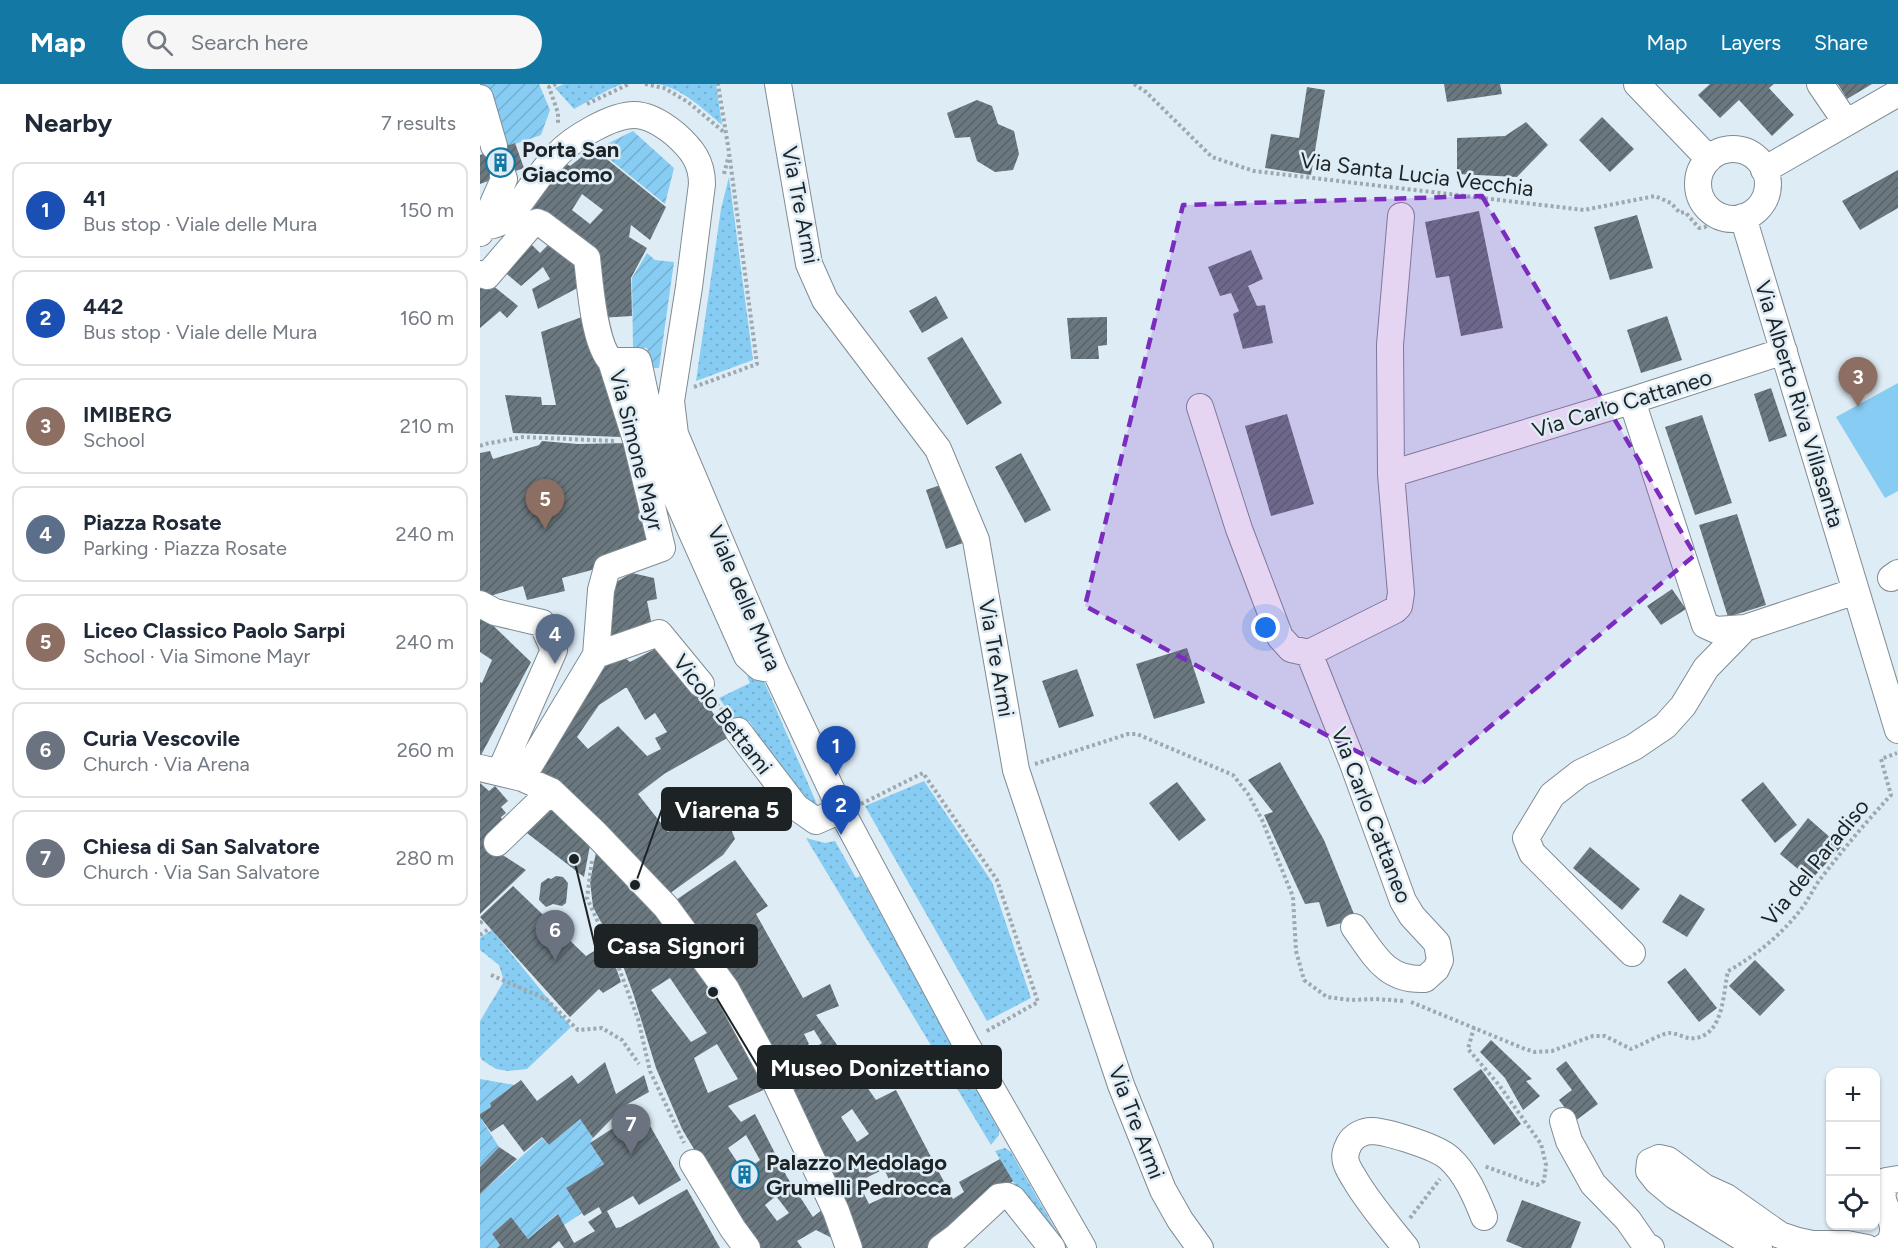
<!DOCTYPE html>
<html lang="en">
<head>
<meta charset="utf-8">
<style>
	:root { --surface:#fff; --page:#f6f6f7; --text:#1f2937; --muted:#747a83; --line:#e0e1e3; --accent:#1379a4 }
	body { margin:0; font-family:Figtree,sans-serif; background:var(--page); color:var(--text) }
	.controls { position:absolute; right:18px; bottom:18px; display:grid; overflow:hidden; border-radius:12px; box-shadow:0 2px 4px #0004 }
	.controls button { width:54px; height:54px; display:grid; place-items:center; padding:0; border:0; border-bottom:2px solid var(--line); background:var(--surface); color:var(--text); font:30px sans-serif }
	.you { position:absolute; left:786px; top:544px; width:21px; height:21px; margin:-15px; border:4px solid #fff; border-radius:50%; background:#1a73e8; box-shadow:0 0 0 9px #1a73e833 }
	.badge { display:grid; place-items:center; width:39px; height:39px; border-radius:50%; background:var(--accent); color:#fff; font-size:20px; font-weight:700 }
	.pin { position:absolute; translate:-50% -50px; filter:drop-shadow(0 2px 3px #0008) }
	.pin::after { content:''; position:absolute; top:32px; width:21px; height:18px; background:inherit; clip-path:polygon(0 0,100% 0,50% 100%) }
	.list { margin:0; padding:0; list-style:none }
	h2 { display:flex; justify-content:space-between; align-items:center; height:78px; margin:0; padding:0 24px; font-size:26px }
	h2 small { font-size:20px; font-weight:400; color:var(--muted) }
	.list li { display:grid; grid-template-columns:39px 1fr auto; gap:18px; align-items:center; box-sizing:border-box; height:96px; margin:0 12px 12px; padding:0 12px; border:2px solid var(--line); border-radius:12px }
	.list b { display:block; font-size:22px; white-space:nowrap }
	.list p { margin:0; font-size:20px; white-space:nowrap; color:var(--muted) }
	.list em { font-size:20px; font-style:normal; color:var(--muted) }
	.icon { flex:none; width:33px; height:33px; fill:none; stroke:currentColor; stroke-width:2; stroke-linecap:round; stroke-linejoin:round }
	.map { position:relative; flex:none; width:1418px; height:1164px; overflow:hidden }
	header { display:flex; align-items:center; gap:36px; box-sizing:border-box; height:84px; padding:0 30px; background:var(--accent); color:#fff }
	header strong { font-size:28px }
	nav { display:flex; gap:33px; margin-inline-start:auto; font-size:21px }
	.search { width:420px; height:54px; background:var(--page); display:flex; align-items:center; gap:15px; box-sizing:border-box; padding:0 21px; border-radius:33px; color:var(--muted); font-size:22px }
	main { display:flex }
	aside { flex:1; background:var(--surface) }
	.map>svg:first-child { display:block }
	.grass { fill:url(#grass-dots) }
	.garden { fill:url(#garden-furrows) }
	.pitch { fill:#87ccf2 }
	.building { fill:url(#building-hatch); fill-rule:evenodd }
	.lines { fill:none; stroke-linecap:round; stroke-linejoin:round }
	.minor-casing { stroke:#808c94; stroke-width:28 }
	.path { stroke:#9da8af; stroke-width:4; stroke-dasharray:3 3; stroke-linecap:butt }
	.minor { stroke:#fff; stroke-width:26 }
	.marked { fill:#7b2cbf; fill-opacity:0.2; stroke:#7b2cbf; stroke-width:4.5; stroke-dasharray:12 8; stroke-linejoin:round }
	.labels { text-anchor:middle; stroke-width:5; stroke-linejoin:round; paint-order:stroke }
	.poi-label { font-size:22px; font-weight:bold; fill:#1d2225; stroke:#deecf5; text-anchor:start }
	.street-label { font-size:22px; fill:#1d2225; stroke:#deecf5 }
	.leader { fill:none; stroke:#1d2225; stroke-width:2 }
	.callout-dot { fill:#1d2225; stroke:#deecf5; stroke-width:2 }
	.callout { fill:#1d2225; stroke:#1d2225; stroke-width:2 }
	.callout-label { font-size:24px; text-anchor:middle; font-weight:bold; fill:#fff }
</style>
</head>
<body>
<header>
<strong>Map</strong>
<div class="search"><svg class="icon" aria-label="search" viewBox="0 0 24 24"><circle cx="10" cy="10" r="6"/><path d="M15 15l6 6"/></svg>Search here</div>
<nav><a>Map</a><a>Layers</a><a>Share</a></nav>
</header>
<main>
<aside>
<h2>Nearby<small>7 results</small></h2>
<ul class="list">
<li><span class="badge" style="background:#1a4fb4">1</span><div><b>41</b><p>Bus stop · Viale delle Mura</p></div><em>150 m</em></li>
<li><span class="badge" style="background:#1a4fb4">2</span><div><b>442</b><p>Bus stop · Viale delle Mura</p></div><em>160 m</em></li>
<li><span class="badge" style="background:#8d6e63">3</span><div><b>IMIBERG</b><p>School</p></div><em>210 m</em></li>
<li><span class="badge" style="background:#5c6f8a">4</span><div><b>Piazza Rosate</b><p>Parking · Piazza Rosate</p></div><em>240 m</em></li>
<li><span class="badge" style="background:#8d6e63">5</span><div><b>Liceo Classico Paolo Sarpi</b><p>School · Via Simone Mayr</p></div><em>240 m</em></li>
<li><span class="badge" style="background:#6b7280">6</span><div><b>Curia Vescovile</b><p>Church · Via Arena</p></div><em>260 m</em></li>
<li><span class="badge" style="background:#6b7280">7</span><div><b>Chiesa di San Salvatore</b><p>Church · Via San Salvatore</p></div><em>280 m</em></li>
</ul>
</aside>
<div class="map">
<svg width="1418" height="1164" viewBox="0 0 1418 1164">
	<defs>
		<pattern id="grass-dots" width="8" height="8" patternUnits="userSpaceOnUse" patternTransform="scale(1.5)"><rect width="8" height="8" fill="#87ccf2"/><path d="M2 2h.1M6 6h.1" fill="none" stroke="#74afcf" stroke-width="1.8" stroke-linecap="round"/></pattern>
		<pattern id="garden-furrows" width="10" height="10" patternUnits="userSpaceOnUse" patternTransform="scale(1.5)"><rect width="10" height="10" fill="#87ccf2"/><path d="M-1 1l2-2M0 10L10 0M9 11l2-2" fill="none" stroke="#74afcf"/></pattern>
		<pattern id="building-hatch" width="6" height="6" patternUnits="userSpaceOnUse" patternTransform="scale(1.5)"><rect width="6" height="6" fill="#6b787f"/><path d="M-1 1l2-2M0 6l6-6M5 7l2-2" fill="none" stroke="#576268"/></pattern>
	</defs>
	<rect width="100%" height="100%" fill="#deecf5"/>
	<path class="grass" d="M84,0H142L128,6L94,25L75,4Z
		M178,0H236L242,41C223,25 203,5 178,0Z
		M249,93L273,276L216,297L241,125Z
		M267,592L284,597L342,732H331L269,637H255L239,614L270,599Z
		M444,697L512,798L551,914L507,937L385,722Z
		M326,754L345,759L355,757L376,794L380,792L519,1046V1051L511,1061Z
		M12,846L91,943L47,985L28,987L16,985L2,976L0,972V937L24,897L19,881L0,866V854Z
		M525,1064L531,1068L586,1164H582L534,1099L515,1067Z"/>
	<path class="garden" d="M3,0H59L70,26L61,51L15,67L0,11Z
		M153,47L194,84L185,120L117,65Z
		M167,169L175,176L194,178L179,284H171L167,264H153L152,194Z
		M0,995L35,1001L10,1019L11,1023L0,1030Z
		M0,1033L19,1063L0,1083Z
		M100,1035L113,1054L110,1059L124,1080L86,1104L102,1129L84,1141L77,1130L48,1155L31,1133L12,1150L20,1161L17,1164H0V1110L62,1054L69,1061Z"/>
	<path class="pitch" d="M1418,299V407L1405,414L1356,333Z"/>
	<path class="building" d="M964,0H1020L1022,10L967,18Z
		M1230,0H1294L1289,4L1314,31L1292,52L1259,16L1240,34L1218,11Z
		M1358,0H1392L1367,15Z
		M827,3L845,6L831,91L785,84L791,50L819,54Z
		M497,16L512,22L518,40L534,47L539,70L533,86L515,88L497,77L490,53L475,54L467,29Z
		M1122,33L1154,65L1130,88L1099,56Z
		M1046,38L1068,61L1037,93L977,90V54L1025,52Z
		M35,59L44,84L0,100V71Z
		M113,64L186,123L170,156L151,141L149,153L167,164L151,194L152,232L119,234L111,172L48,127L81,77L90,82ZM102,110L123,126L110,140L92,126Z
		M1418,86V124L1380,146L1362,117Z
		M999,127L1023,244L981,252L969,192L956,194L945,138Z
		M1157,131L1173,184L1130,196L1114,143Z
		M76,153L103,176L105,200L58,225L52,205L70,195L63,183L41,202L22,186L46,155L60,169Z
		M771,166L783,195L768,202L777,222L785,221L793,259L763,265L753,230L759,227L751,209L740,212L728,183Z
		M0,191L38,222L27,234L20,227L0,244Z
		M456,212L468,234L442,249L429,227Z
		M110,230L141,353L33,349L25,311L61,313L62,321H76L61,248Z
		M1187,232L1202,276L1161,289L1147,246Z
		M627,233V261L618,262L619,275H591L587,234Z
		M482,253L522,319L487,341L447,274Z
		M1291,304L1307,352L1289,358L1274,310Z
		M807,330L834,420L791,432L765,342Z
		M1222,331L1252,419L1215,431L1185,343Z
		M62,357L98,360L149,359L178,457L134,480L82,494L85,507L47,516L43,502L0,515V369L10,367L13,375L59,361Z
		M541,369L571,426L545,439L515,383Z
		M466,399L486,458L466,465L446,406Z
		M1257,430L1286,521L1248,533L1219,441Z
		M152,489L174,494L177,515L167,517L173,547L121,566L129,502Z
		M1192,505L1206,525L1181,541L1167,522Z
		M0,529L51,578L0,673V598L2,599L12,576L0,568Z
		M177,564L227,620L249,653L184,690L158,710L188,748L238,712L255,755L243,771L182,815L57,689L122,579L144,573L150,578ZM145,604H147L165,636L175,629L187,648L175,654L181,665L167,672L138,642L108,665L97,653L119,621Z
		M707,564L725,619L674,635L656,580Z
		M597,585L614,632L579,644L562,597Z
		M800,678L844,756L876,835L847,843L839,818L825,820L784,731L793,728L768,696Z
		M697,698L726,736L699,757L669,719Z
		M1283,698L1317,741L1295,759L1261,716Z
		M0,699L9,707L15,702L28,717L21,723L26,729L21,733L23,739L18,768L46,786L0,830Z
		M69,722L111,756L104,793L43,746Z
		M1328,734L1361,763L1331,796L1300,770Z
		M1110,763L1160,805L1142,826L1093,784Z
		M117,764L213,871L292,1002L248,1022L261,1038L275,1030L307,1093L333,1133L348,1121L361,1164L350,1153L336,1146L317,1157L322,1164H281L256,1131L227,1087L202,1045L176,984L153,909L140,874L113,823L110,797ZM190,894L227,949L211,958L171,906ZM237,960L258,995L228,1009L214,974ZM266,1051L280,1076L264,1088L248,1064ZM296,1112L309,1129L297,1137L285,1121Z
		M255,776L288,822L276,830L323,914L350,900L359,922L336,931L396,1016L416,1006L473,1115L484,1108L479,1098L520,1075L533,1097L448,1164H377L190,820ZM334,946L342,959L331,966L338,982L331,985L322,965L329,960L324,950ZM372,1025L389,1050L377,1058L361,1033ZM404,1085L415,1108L389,1120L378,1098Z
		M76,792L83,793L88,799L86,819L82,822L73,820L66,823L59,816L61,799L68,794L71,795Z
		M33,802L106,872L124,861L135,881L141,898L123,909L119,905L90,933L0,833Z
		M1200,810L1225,825L1207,853L1182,838Z
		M1275,876L1305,906L1280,932L1249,902Z
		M1205,884L1237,924L1219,938L1187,898Z
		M1011,956L1052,995L1046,997L1060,1012L1043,1026L1025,994L1000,968Z
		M1086,977L1118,1020L1095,1037L1079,1016L1092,1006L1076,985Z
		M125,978L136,1010L164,991L169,1008L144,1022L113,1054L100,1035L69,1061L62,1053L44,1068L23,1040L11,1048L0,1033V1030L11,1023L10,1019L41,996L57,1017L92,991L98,1000Z
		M1001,985L1041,1040L1014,1061L973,1005Z
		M161,1026L201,1096L159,1121L153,1112L127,1127L136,1144L141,1143L207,1105L240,1164H84L79,1157L71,1164H17L20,1161L12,1150L31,1133L48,1155L78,1130L94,1159L115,1147L108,1138L122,1129L119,1123L104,1132L86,1104L124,1080L110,1059Z
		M19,1063L37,1075L0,1110V1083Z
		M1042,1116L1101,1138L1091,1164H1043L1026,1157Z"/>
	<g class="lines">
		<defs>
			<path id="minor" d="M298,0L329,180L345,216L458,365L496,456L536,686L641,1001L683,1106L700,1136L720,1164
				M1157,0L1229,75
				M1340,0L1366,38
				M0,14L14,62
				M1218 100a35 35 0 1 1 70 0a35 35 0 1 1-70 0Z
				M1284,86L1418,9
				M1263,133L1418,646
				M0,142C15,143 23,138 33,128C48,109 61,87 78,70C93,54 132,31 154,31C169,31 184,41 195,50C212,65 222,78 222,100L209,203L191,317L195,350L295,586L361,726L487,962L603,1164
				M0,149L24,95L23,92
				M0,190L7,192L50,142L57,138L62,140L107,174C110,200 114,260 131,277
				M720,323L759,445L800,553L811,565L829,569L915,526L919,522L921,509L911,390L1147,318L1304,267
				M1156,329L1225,541L1236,546L1265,544
				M911,390L910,261L921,132
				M1411,494L1418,489
				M0,520L15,528L62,539L74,566L20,688
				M829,569L872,677L923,817L932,832L957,859L960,876L956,885L945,895C906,897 895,872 874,843
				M116,571L179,549L221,600
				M258,647L316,723L336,737L361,726
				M0,684L42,694L71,707L116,750L186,823L246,905L288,982L356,1127L369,1164
				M42,694L116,571L121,506L127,484L182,464L156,356L131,277H158L179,375L267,572L279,583L295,586
				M17,759L71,707
				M1152,869L1052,769L1046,754L1072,711L1100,689L1154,663L1185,642L1203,622L1226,584L1265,544L1376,507
				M1083,1037L1089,1057L1113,1100L1148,1136L1166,1162L1171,1164
				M213,1079L253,1145L267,1164
				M461,1164L476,1153L519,1113L527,1112L533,1115L572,1164
				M926,1164C908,1141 889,1120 874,1094C871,1089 867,1083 866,1078C864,1071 866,1066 869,1060C873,1052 883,1047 892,1047C909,1048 957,1063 969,1074C986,1089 996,1113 1004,1133
				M1279,1164L1195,1112L1177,1097L1169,1087L1170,1078L1179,1074L1188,1076L1224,1103L1246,1113L1300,1151L1318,1157L1332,1160H1367L1387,1164
				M1402,1164L1410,1159C1411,1154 1414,1149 1413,1144C1411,1124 1396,1120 1406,1097L1418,1095"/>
		</defs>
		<use href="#minor" class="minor-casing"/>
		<path class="path" d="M76,0L69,3L78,29V41
			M165,0L184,4L208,18L245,49
			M654,0L666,8L732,73L774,87L1104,126L1175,112L1191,119L1200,129L1204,128L1206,129L1219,144L1225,143L1239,132
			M107,20L149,0
			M244,90L249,71
			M214,303L277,280L249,68L238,0
			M0,362L5,360L43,353L135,357
			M233,615L245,630
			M555,680L648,650H657L753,691L768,710L782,736L813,813L816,867L824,896L847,913L871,916L896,915L924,917
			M381,720L443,689L517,796L558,918L505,948
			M112,777L107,814L137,879L158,935L170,987L204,1059
			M0,839L3,837
			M0,851L10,844
			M11,891L66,915L98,946L122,944L142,956L159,980
			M931,918L1045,965L1055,968L1072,967L1113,952H1125L1151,965C1159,962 1183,949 1189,949C1198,949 1207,956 1216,954C1244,949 1243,909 1248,887C1277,871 1302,850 1322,824C1330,814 1334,802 1342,793C1364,764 1387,737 1411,711L1401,675L1417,669
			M994,943L988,965L1019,1001L1061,1060L1066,1081L1064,1097L1057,1101L1004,1082
			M930,1134L960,1095"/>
		<use href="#minor" class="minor"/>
	</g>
	<path class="marked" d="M1002,112L1215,471L940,701L605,522L703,121Z"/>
	<defs>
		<symbol id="building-ring" viewBox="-11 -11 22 22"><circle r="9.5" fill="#deecf5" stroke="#1379a4" stroke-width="1.5"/><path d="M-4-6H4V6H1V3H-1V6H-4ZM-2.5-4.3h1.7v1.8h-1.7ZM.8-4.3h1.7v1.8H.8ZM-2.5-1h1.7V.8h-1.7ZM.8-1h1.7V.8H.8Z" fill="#1379a4"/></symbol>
	</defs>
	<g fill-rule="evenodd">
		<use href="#building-ring" x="4" y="62" width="33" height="33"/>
		<use href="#building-ring" x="248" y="1074" width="33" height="33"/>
	</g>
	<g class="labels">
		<g class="poi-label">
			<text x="42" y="73">Porta San<tspan x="42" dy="25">Giacomo</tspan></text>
			<text x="286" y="1086">Palazzo Medolago<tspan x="286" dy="25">Grumelli Pedrocca</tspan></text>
		</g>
		<g class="street-label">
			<text transform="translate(937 90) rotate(7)" y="8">Via Santa Lucia Vecchia</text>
			<text transform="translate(321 121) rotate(79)" y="8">Via Tre Armi</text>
			<text transform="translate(1142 319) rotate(-17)" y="8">Via Carlo Cattaneo</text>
			<text transform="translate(1320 320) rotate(73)" y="8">Via Alberto Riva Villasanta</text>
			<text transform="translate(157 366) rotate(76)" y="8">Via Simone Mayr</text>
			<text transform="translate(265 514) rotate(67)" y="8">Viale delle Mura</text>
			<text transform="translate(517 574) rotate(80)" y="8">Via Tre Armi</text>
			<text transform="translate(243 630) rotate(52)" y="8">Vicolo Bettami</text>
			<text transform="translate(892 731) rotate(69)" y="8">Via Carlo Cattaneo</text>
			<text transform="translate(1335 778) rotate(-51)" y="8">Via del Paradiso</text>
			<text transform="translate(657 1038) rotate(69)" y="8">Via Tre Armi</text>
		</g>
	</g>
	<path class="leader" d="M155 801L182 725M94 775L115 862M233 908L278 983"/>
	<g class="callout-dot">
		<circle cx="155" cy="801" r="6"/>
		<circle cx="94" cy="775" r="6"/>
		<circle cx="233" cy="908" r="6"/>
	</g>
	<g class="callout">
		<rect x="182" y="704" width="129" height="42" rx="6"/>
		<rect x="115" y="841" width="162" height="42" rx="6"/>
		<rect x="278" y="962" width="243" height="42" rx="6"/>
	</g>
	<g class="callout-label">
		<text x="247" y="734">Viarena 5</text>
		<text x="196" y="870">Casa Signori</text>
		<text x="400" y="992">Museo Donizettiano</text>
	</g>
</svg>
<div class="controls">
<button>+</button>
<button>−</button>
<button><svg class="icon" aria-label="locate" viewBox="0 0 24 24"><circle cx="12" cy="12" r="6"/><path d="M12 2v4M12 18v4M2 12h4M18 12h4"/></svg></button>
</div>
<div class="you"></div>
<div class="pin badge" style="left:356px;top:692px;background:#1a4fb4">1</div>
<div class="pin badge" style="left:361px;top:751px;background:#1a4fb4">2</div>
<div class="pin badge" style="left:1378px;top:323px;background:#8d6e63">3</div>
<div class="pin badge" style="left:75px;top:580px;background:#5c6f8a">4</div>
<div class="pin badge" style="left:65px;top:445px;background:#8d6e63">5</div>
<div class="pin badge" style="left:75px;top:876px;background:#6b7280">6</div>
<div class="pin badge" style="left:151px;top:1070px;background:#6b7280">7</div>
</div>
</main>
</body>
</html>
